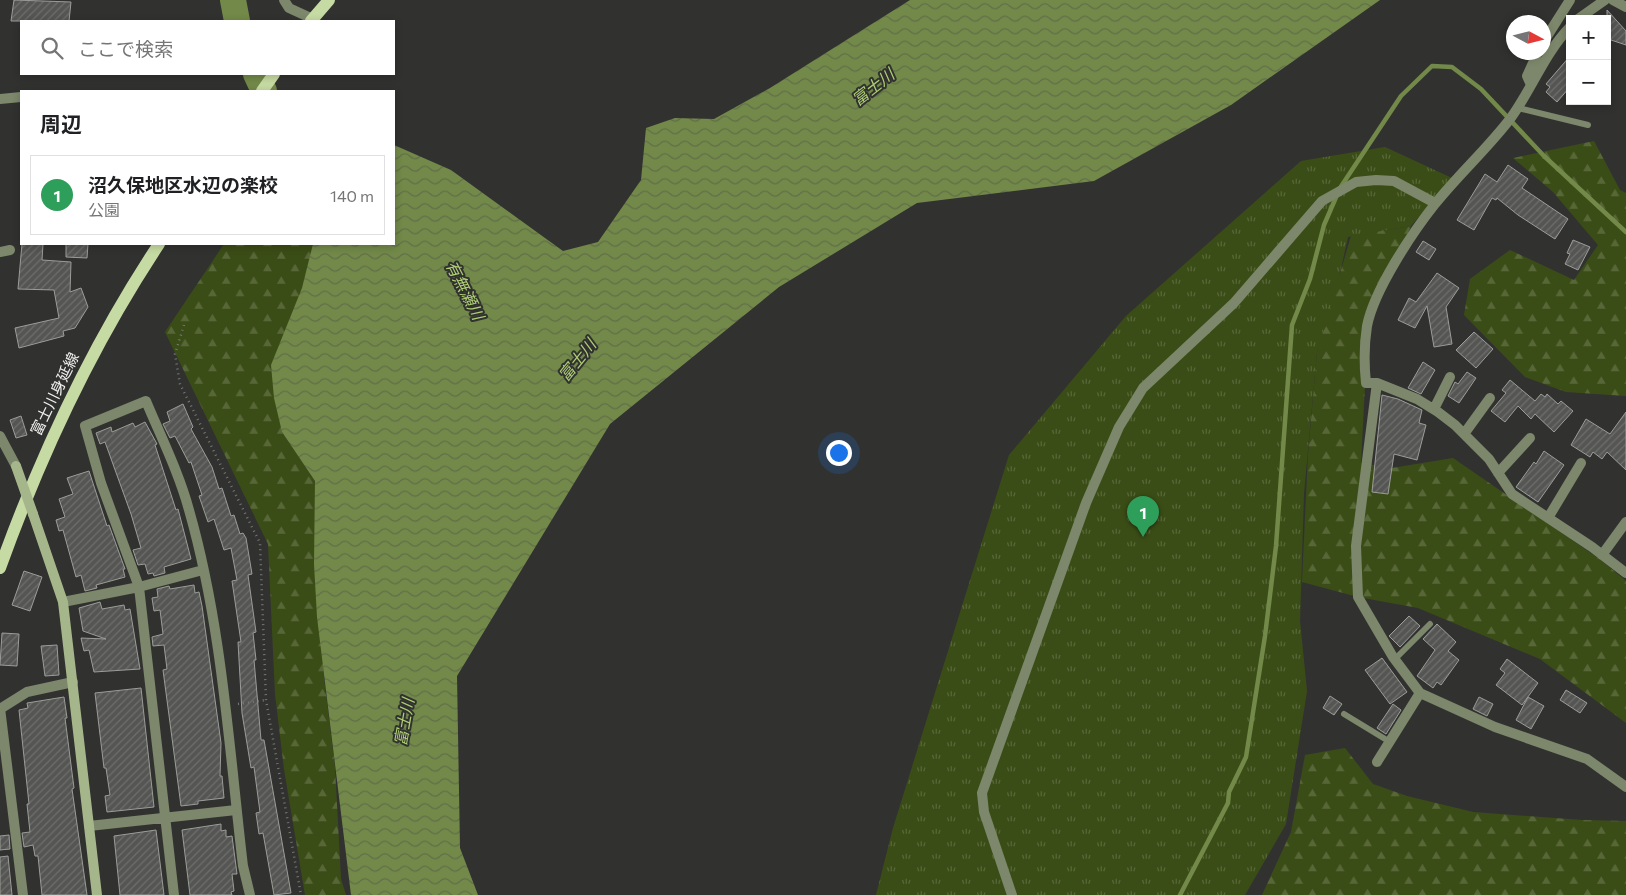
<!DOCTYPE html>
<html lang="ja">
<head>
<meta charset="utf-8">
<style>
	:root { --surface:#fff; --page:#f6f6f6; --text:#202124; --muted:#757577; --line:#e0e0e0; --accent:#5b6286 }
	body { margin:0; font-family:Commissioner,"Noto Sans JP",sans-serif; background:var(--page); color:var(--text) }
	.controls { position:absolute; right:15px; top:15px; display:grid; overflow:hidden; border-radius:0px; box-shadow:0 2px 8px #0003 }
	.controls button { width:45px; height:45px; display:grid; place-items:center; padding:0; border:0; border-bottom:1px solid var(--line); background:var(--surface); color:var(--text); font:25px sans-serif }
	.compass { position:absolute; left:1506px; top:15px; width:45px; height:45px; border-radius:50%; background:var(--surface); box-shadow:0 2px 8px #0003; rotate:97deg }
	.you { position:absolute; left:838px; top:452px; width:18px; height:18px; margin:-12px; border:4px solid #fff; border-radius:50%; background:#1a73e8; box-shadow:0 0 0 8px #1a73e833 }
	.badge { display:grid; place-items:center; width:32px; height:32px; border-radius:50%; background:var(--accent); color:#fff; font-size:16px; font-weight:700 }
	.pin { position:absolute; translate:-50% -41px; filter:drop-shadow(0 1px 2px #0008) }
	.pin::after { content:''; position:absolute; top:26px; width:18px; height:15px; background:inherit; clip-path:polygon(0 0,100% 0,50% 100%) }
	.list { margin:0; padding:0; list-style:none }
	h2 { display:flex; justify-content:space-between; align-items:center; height:65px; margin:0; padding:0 20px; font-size:21px }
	h2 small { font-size:16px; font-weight:400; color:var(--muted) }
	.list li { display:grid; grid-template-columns:32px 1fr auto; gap:15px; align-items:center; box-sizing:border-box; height:80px; margin:0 10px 10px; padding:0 10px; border:1px solid var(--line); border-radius:0px }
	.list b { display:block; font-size:19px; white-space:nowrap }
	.list p { margin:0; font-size:16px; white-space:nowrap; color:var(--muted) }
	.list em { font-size:16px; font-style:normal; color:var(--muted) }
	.icon { flex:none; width:28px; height:28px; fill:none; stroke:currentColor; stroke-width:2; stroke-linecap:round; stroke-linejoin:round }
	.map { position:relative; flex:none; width:1626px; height:895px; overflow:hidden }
	.search { position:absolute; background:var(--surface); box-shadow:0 2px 8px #0003; left:20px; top:20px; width:375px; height:55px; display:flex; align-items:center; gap:12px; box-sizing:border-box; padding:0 18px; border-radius:0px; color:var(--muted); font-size:19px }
	.panel { position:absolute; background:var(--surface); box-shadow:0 2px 8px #0003; left:20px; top:90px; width:375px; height:155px; border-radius:0px }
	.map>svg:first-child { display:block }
	.grass { fill:url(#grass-tufts) }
	.forest { fill:url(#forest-firs) }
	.water { fill:url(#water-waves) }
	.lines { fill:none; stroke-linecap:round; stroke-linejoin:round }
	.stream { stroke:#728949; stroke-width:4.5 }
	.river { stroke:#728949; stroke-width:26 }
	.building { fill:url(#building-hatch); stroke:#9b9d99 }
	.path { stroke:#767775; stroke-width:2.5; stroke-dasharray:1 4; stroke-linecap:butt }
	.lane { stroke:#7c876b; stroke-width:6 }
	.street { stroke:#7c876b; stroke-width:10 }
	.secondary { stroke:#a6b68b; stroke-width:10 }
	.primary { stroke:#c6dba3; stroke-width:12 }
	.secondary-bridge { stroke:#a6b68b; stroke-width:10 }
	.labels { text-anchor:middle; stroke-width:4; stroke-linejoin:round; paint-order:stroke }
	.street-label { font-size:15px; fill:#f1f2f0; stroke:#313230 }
	.water-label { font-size:16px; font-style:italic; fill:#afcf74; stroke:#313230 }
</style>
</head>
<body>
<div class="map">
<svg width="1626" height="895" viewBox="0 0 1626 895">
	<defs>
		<pattern id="grass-tufts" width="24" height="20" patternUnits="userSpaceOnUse" patternTransform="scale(1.25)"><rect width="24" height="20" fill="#3b4d16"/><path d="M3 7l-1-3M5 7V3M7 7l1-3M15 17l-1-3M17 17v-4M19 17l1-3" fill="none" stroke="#586738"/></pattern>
		<pattern id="forest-firs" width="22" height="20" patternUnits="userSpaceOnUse" patternTransform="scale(1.25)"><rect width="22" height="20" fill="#3b4d16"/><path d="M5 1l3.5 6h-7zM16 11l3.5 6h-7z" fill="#586738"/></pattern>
		<pattern id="water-waves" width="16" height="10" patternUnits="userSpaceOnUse" patternTransform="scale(1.25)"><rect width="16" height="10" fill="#728949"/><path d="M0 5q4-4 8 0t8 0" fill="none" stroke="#616f49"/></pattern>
		<pattern id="building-hatch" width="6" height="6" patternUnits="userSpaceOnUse" patternTransform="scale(1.25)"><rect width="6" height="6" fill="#555653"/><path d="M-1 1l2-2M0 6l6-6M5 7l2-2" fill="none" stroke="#6e6f6c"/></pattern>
	</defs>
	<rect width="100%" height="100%" fill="#313230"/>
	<path class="grass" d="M1385,147L1452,178L1411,226L1348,237L1334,300L1317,352L1304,493L1300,621L1307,691L1286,824L1245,895H876L893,828L1009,455L1126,316L1301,161Z"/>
	<path class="forest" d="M1594,141L1620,190L1626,193V396L1566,392L1525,377L1464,315L1470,279L1510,250L1574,280L1598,245L1553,192L1513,158Z
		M1411,226L1368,325L1361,463L1392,468L1453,458L1601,560L1626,581V723L1540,659L1418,608L1358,597L1302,582L1308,454L1317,352L1351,236Z
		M224,244H334L282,432L315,481L324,678L335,767L341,879L346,895H305L284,769L275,694L268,544L165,332Z
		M1345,748L1373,784L1407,796L1473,812L1582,820L1626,821V895H1262L1291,832L1305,755Z"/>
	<path class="water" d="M910,0H1380L1231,105L1094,181L917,203L779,287L610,424L457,676L460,848L478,895H351L317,617L314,564L315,481L282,432L274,398L271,365L302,288L313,244H394V145L451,170L563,251L598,242L641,180L646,128L675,118L714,119L770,88Z"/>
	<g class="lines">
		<path class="stream" d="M1340,188L1401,96L1432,66L1452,67L1481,89L1544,156L1626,232
			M1180,895L1228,803L1229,792L1246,757L1265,636L1276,546L1292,325L1310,279L1324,225L1337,195"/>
		<path class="river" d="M233,0L237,21
			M256,74L264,91"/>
	</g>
	<path class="building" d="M14,0L71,2L69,21H11Z
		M1607,10L1626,31V45L1611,40L1607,36Z
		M1570,56V87L1557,102L1546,92L1550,87L1546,84Z
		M1508,165L1528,179L1522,188L1568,219L1555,239L1518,215L1497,198L1496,200L1492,198L1474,230L1457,220L1485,174L1497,182Z
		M1573,240L1590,247L1578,270L1565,264L1570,254L1567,253Z
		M1423,241L1436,249L1429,260L1416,252Z
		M22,244H43L42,260L71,262L70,292L81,288L88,307L75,328L63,331L64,336L19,348L15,328L59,318L54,290L18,289Z
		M66,244H88L87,258L66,257Z
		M1437,273L1459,288L1446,307L1452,344L1434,347L1427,306L1415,328L1398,320L1409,298L1416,302Z
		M1474,332L1493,349L1476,368L1456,350Z
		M1423,362L1435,370L1421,394L1408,388Z
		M1467,372L1476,378L1459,403L1448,396L1455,382L1458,384Z
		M1510,380L1535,401L1541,394L1545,397L1547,394L1558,404L1561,401L1573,411L1554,432L1535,414L1531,419L1518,406L1505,422L1491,411L1506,393L1502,390Z
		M1382,395L1398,399L1422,410L1419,423L1426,425L1417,460L1394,454L1388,494L1372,492Z
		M183,404L193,427L191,429L212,467L219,489L222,488L231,516L234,515L240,534L243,533L246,538L252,574L248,575L256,632L253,633L256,660H254L261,740H264L291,893L274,895L263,833L259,834L256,813L260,812L254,767L251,768L242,713L238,642H241L232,581L237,580L231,548L224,550L214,519L208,522L199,496L202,495L191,462L189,463L175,436L170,438L163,424L170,421L167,412Z
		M1626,412V470L1607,452L1602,459L1593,452L1590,457L1571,445L1586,419L1610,434Z
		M21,416L27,435L16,438L10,420Z
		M145,422L157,444L155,445L176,510L178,509L191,559L164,567L165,573L154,576L153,573L148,574L145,564L138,565L133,550L141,548L131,514L105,442L100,444L96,433L111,427L112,432L133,423L135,427Z
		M1544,451L1564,465L1538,502L1516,487L1534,462L1536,464Z
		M89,471L107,526L109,525L125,569H123L125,577L96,585L97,588L85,591L81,575L76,577L63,530L59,531L56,520L65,517L59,499L73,494L67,478Z
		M24,571L42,577L30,611L12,605Z
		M194,585L195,593L199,592L202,606L221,743L220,776H222L224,798L198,801V804L181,806L163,670L167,669L164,645L153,646L152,637L163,634L160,610L154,611L152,598L158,597L157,589L169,586L170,589Z
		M100,602L102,609L124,605L125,610L130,609L140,669L94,672L89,650L84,651L81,638L106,639L83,631L79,608Z
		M1409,616L1420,626L1400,647L1389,636Z
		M1437,624L1456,642L1448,651L1459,660L1441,685L1437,682L1433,688L1417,676L1435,650L1423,639Z
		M2,633L19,634L17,666L0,665Z
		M57,645L59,675L45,676L41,646Z
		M1382,658L1407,692L1390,704L1365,670Z
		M1507,659L1538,683L1522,705L1496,685L1505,673L1500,669Z
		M141,688L154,807L107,812L105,796L110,795L106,768H104L95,693Z
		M1566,690L1587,703L1580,713L1560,700Z
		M1330,696L1342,704L1334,715L1323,708Z
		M64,697L67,718H65L74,788L72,789L87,895H42L38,856H35L33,845L24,847L22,833L30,832L27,804H29L19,710L28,708L27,703Z
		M1479,697L1493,704L1487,716L1473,709Z
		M1528,697L1544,706L1531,729L1516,720Z
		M1393,704L1401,710L1386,734L1377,728Z
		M221,824V831L226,830V837L232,836L237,874H232L234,891L231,892L232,895H190L182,830Z
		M156,830L164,895H120L114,836Z
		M9,835L10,849L0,850V836Z
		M8,856L12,895H0V857Z"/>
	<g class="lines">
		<path class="path" d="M184,325L175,354L180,384L260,543L266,700L301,895
			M238,704L266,700"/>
		<path class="lane" d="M1518,108L1588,125
			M1395,659L1430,624
			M1344,714L1390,742"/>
		<path class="street" d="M284,0L289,8L313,19
			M1613,0L1626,7
			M1578,19L1605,0
			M1570,27C1544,54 1532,89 1510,119C1487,149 1459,174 1435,204C1412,233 1374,290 1367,326C1364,345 1364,364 1366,383H1377L1417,399L1438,412L1455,425L1489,459L1512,494L1592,547L1626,573
			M1544,41L1570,0
			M1531,85L1527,76L1538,52
			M0,99L21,97
			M0,252L10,250
			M1377,383L1356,546L1358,597L1393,657L1420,693L1495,727L1587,759L1626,787
			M1434,409L1450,377
			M1464,434L1490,398
			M0,436L16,466
			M1498,473L1530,438
			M1548,518L1581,463
			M1602,555L1626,522
			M63,602L139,587L203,570
			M0,708L23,895
			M0,709L27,692L73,682
			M1377,762L1420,693
			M89,826L236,810
			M174,895L139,587L101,483L85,426L146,401C161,437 179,473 189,510C222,625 229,748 243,866L250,895
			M1012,895L984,812L982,793L1086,503L1119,427L1143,388L1234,303L1322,201L1356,182L1376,180L1394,181L1435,203"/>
		<path class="secondary" d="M33,514L63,602L97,895"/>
		<path class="primary" d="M311,21L329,0
			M262,91L274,74
			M0,568C41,454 92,345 159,244"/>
		<path class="secondary-bridge" d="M16,466L33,514"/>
	</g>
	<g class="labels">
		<g class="street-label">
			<text transform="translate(55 394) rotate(-64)" y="5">富士川身延線</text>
		</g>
		<g class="water-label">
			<text transform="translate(873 87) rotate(-38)" y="6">富士川</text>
			<text transform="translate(465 290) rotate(63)" y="6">有無瀬川</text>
			<text transform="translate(577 360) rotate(-51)" y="6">富士川</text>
			<text transform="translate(404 722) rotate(-80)" y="6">富士川</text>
		</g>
	</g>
</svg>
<div class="controls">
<button>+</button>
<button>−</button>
</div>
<svg class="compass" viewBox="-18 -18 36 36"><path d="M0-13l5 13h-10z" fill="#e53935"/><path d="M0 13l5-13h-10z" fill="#757577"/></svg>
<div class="you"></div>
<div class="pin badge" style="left:1143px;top:537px;background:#2e9e5b">1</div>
<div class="search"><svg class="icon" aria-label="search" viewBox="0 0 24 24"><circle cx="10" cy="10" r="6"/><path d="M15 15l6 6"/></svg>ここで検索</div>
<section class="panel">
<h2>周辺<small></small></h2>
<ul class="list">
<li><span class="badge" style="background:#2e9e5b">1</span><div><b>沼久保地区水辺の楽校</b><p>公園</p></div><em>140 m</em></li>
</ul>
</section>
</div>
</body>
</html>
